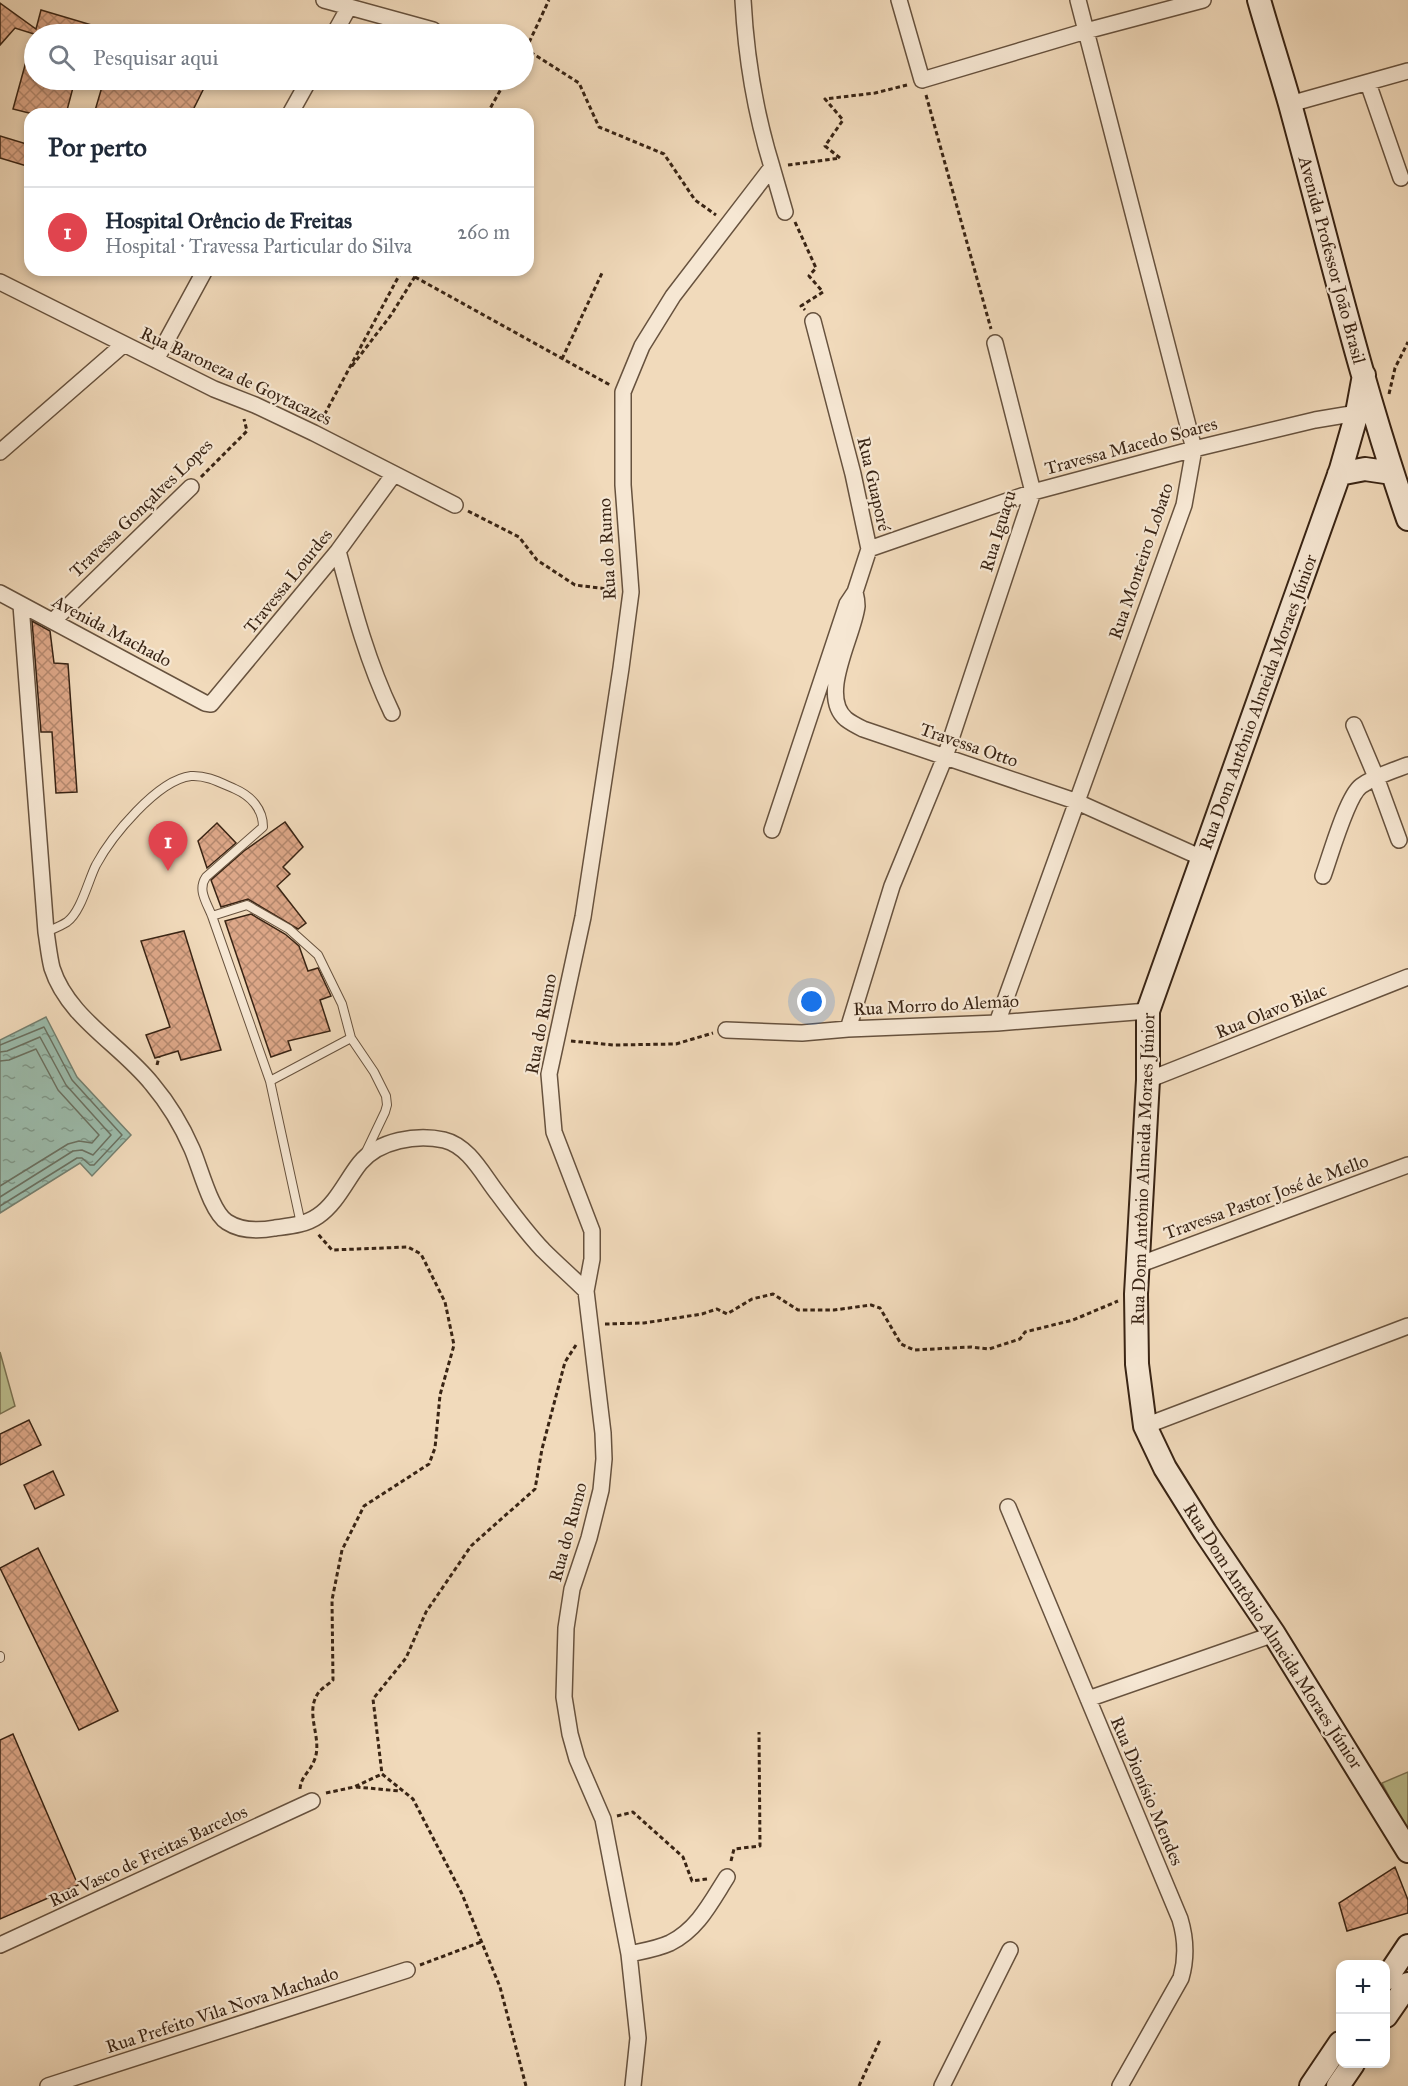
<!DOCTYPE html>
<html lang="pt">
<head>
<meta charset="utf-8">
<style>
	:root { --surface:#fff; --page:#f6f6f7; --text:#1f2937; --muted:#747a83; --line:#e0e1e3; --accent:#8f2418 }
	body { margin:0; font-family:"IM FELL Great Primer",serif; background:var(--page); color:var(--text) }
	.controls { position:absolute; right:18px; bottom:18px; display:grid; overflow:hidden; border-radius:12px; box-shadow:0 3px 9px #0003 }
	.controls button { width:54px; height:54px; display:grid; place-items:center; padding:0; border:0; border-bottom:2px solid var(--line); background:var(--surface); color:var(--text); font:30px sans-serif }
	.you { position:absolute; left:812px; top:1002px; width:21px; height:21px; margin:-15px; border:4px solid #fff; border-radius:50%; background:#1a73e8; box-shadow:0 0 0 9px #1a73e833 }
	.badge { display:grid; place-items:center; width:39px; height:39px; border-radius:50%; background:var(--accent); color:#fff; font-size:20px; font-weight:700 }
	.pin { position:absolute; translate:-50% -50px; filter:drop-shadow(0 2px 3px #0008) }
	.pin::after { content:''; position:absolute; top:32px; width:21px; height:18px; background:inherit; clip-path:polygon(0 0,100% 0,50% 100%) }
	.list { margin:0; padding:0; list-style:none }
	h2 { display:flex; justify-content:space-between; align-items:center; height:78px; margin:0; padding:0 24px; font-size:26px }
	h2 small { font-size:20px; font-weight:400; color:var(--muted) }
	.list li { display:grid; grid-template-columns:39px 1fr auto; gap:18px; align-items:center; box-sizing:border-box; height:90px; padding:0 24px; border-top:2px solid var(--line) }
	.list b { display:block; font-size:22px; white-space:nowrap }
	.list p { margin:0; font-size:20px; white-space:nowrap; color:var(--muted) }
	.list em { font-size:20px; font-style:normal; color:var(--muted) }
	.icon { flex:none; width:33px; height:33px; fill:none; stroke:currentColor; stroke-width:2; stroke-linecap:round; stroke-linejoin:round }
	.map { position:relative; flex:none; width:1408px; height:2086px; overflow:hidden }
	.search { position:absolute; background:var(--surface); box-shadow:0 3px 9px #0003; left:24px; top:24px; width:510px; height:66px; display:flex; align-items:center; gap:15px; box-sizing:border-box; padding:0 21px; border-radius:33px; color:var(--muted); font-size:22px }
	.panel { position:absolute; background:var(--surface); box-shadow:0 3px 9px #0003; left:24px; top:108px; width:510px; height:168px; border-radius:18px }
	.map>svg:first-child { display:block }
	.green { fill:#bcbf8f; stroke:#7a7252; stroke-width:1.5 }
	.water { fill:url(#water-ripples); stroke:#747f6f; stroke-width:1.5 }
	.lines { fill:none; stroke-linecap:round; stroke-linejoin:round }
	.shore { stroke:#6a7060; stroke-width:1.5 }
	.building { fill:url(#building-cross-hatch); stroke:#392414; stroke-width:1.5 }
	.lane-casing { stroke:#67523e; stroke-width:10 }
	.street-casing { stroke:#67523e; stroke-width:18 }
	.secondary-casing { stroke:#392414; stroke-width:26 }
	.path { stroke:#392414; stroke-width:3; stroke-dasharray:4.5 3; stroke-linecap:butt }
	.lane { stroke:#f6e7d3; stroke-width:8 }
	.street { stroke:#f6e7d3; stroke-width:15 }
	.secondary { stroke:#f6e7d3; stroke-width:22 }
	.labels { text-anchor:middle; stroke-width:4.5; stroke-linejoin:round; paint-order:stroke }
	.street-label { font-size:18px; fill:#392414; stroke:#f6e7d3 }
</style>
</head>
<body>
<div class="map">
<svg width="1408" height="2086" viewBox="0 0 1408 2086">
	<defs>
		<pattern id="water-ripples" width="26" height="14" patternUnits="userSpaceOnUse" patternTransform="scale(1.5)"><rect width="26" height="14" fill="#9bbbab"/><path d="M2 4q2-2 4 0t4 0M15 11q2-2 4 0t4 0" fill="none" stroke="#7f988a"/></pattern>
		<pattern id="building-cross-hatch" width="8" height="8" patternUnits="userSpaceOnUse" patternTransform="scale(1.5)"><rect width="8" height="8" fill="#dda788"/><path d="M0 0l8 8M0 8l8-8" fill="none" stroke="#b4886e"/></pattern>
	</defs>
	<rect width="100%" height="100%" fill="#f1dabb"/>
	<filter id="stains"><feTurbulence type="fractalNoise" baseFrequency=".00333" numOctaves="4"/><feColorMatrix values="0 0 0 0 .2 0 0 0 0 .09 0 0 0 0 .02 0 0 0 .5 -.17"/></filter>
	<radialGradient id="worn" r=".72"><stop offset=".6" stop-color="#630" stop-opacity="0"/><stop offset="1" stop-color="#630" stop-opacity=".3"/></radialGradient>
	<path class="green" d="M0,1352L15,1406L0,1414Z
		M1408,1772V1832L1382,1783Z"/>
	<path class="water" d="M46,1017L77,1077L131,1135L92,1176L80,1163L0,1213V1040Z"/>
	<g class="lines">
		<path class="shore" d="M0,1045L44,1027L72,1080L122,1135L94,1165H90L82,1158H77L0,1206
			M0,1052L7,1051L40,1037L66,1085L111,1135L93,1155L82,1150L73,1151L0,1197
			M0,1061L9,1060L36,1049L58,1090L99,1135L92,1143L79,1141L68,1144L0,1186"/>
	</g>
	<path class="building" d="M0,3L36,29L41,10L112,31V34H34L15,28L0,45Z
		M30,47L34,48V80H75L66,114H33L13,109Z
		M104,80H208L191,114H94Z
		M0,136L30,145V167L0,158Z
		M32,621L50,631L54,663L68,664L77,792L56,793L52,732H41Z
		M285,822L303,847L283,867L290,874L277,886L306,923L298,929L248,899L221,907L211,880L244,851Z
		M217,823L236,843L207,868L198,841Z
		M251,914L285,934L299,946L308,971L318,968L331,996L320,1000L330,1031L288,1041L291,1050L271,1057L225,921Z
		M184,931L221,1050L181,1060L178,1051L155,1058L146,1035L170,1027L141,941Z
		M29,1420L41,1445L0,1465V1434Z
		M53,1471L64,1495L35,1509L24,1485Z
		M38,1548L118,1711L79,1730L0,1568Z
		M13,1734L78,1885L0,1919V1740Z
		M1395,1867L1408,1900V1913L1347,1931L1339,1903Z"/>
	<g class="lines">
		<defs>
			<path id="lane" d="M212,916L270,1081L301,1224
				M46,932C53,929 61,926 67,922C81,912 88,881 96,865C111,837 157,780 191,776C207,775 221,783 235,789C251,796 263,809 263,827L206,877C197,890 207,903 212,916L247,905L289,929L318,955L342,1004L351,1038L374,1072L386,1096L387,1105L385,1112L365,1154
				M270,1081L351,1038
				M0,1656V1658"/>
			<path id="street" d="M324,0L433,30L438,34
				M899,0L922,80L1086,31L1203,0
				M334,34L349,7
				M1368,83L1401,178
				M1290,104L1408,71
				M290,114L309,80
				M772,167L785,212
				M0,282L214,389L255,405L314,433L455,505
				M156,360L205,270
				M0,452L124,344
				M869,549L1033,492L1194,449L1315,420L1363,412
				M338,551C353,607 367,661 392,713
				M855,592C856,596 857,602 857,606C854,635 818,695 846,719C851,723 857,726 863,729L1075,801L1202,858
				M0,593L205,703L211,704L338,551L394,474
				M21,605L46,932C48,944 49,956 52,968C68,1018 120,1044 152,1084C168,1103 182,1126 192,1149C200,1167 211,1212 227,1222C241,1231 259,1231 275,1228C290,1226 305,1225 318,1216C337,1203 347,1179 360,1163C379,1140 417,1134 444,1140C469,1146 483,1175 498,1194C512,1213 527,1233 543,1250C557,1264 572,1277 586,1291
				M53,621L191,487
				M1354,725L1376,777L1399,840
				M772,830L847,604L855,592L869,549L853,474L813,321
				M1323,876C1330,857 1347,796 1361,786C1375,776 1392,771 1408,765
				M997,1023L1184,505L1194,449L1078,0
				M848,1029L892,886L945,757L1033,492L995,343
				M726,1030L802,1033L848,1029L997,1023L1148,1011
				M1148,1080L1408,977
				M1138,1265L1408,1165
				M1145,1426L1408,1326
				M1008,1507L1180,1919C1186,1939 1187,1957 1181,1978L1120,2086
				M1088,1699L1274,1634
				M0,1945L312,1801
				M629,1954C643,1951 657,1949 670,1943C698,1929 711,1902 727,1877
				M48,2086L407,1970
				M633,2086L638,2038L629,1954L603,1819L577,1759L570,1734L564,1697L566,1628L572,1589L589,1538L601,1490L604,1459L603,1433L586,1291L592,1259V1231L554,1132L549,1074L583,917L621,668L631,592L623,485V392L642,346L673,296L772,167C755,112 746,57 743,0
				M942,2086L1010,1950"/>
			<path id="secondary" d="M1259,0C1269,35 1280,69 1290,104C1328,243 1361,383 1408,519
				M1364,375L1357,413L1341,469L1148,1011V1080L1136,1294L1137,1364L1145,1426L1165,1468L1205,1532L1274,1634L1408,1851
				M1339,474L1365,469L1392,473
				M1386,1979L1408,1946
				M1386,2016L1408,1984
				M1311,2086L1340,2043
				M1338,2086L1353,2064"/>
		</defs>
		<use href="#lane" class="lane-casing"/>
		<use href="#street" class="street-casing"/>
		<use href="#secondary" class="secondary-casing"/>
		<path class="path" d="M452,30L471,34
			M524,48L579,83L599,127L664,154L695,200L716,215
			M526,49L549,0
			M926,95L991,329
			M487,114L506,80
			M788,165L840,158L825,146L843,120L825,99L875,93L907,85
			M795,222L816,268L809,276L823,292L801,306L805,310
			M415,277L610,385
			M562,359L602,273
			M352,366L391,315L419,270
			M1389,394L1395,368L1408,342
			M321,421L402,270
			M201,477L247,431L244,419
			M468,511L519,537L537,560L575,585L616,590
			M571,1041L614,1045L676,1044L713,1033
			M157,1065L159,1057
			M605,1324L644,1323L702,1314L717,1309L727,1314L752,1299L773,1294L798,1310H834L871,1305L880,1308L901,1344L914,1350L971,1347L989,1349L1020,1339L1025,1332L1073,1320L1118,1301
			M356,1787L400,1791
			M300,1789C301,1776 310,1772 314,1761C324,1739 303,1713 319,1692C322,1688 329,1684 333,1680L332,1600L342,1550L364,1506L429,1464L435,1448L440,1395L454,1345L445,1302L421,1254L408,1247L332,1250L317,1233
			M326,1793L354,1787L382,1774
			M617,1816L633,1812L683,1857L692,1881L707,1879
			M731,1861L734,1849L760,1846L759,1732
			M420,1965L481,1942
			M526,2086L500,1987L462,1894L413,1799L382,1774L373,1699L406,1658L426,1612L471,1546L535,1489L542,1449L565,1362L576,1345
			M859,2086L880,2040"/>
		<use href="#lane" class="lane"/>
		<use href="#street" class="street"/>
		<use href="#secondary" class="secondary"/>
	</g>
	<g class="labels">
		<g class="street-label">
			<text transform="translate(1332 260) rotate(75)" y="6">Avenida Professor João Brasil</text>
			<text transform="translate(236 376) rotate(25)" y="6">Rua Baroneza de Goytacazes</text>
			<text transform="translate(1131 446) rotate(-15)" y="6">Travessa Macedo Soares</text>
			<text transform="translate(874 484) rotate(77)" y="6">Rua Guaporé</text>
			<text transform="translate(141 508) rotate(-44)" y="6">Travessa Gonçalves Lopes</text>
			<text transform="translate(998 531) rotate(-73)" y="6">Rua Iguaçu</text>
			<text transform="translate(607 549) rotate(-93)" y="6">Rua do Rumo</text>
			<text transform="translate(1141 561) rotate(-71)" y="6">Rua Monteiro Lobato</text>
			<text transform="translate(288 581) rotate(-51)" y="6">Travessa Lourdes</text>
			<text transform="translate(112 631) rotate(28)" y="6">Avenida Machado</text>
			<text transform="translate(1258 702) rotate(-70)" y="6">Rua Dom Antônio Almeida Moraes Júnior</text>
			<text transform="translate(969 745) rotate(19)" y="6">Travessa Otto</text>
			<text transform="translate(936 1005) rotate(-3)" y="6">Rua Morro do Alemão</text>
			<text transform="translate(1271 1011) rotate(-22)" y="6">Rua Olavo Bilac</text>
			<text transform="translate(541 1024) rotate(-79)" y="6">Rua do Rumo</text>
			<text transform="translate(1143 1169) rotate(-88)" y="6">Rua Dom Antônio Almeida Moraes Júnior</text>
			<text transform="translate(1266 1197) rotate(-20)" y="6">Travessa Pastor José de Mello</text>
			<text transform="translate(568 1532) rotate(-75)" y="6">Rua do Rumo</text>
			<text transform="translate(1273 1636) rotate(57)" y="6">Rua Dom Antônio Almeida Moraes Júnior</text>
			<text transform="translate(1147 1791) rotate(67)" y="6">Rua Dionísio Mendes</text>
			<text transform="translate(148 1856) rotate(-25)" y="6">Rua Vasco de Freitas Barcelos</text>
			<text transform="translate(222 2010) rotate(-18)" y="6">Rua Prefeito Vila Nova Machado</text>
		</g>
	</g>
	<rect width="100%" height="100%" filter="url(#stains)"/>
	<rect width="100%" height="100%" fill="url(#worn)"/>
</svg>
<div class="controls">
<button>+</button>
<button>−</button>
</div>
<div class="you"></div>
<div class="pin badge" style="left:168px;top:871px;background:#e0444e">1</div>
<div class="search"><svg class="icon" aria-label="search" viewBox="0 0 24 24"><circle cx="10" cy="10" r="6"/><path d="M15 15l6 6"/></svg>Pesquisar aqui</div>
<section class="panel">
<h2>Por perto<small></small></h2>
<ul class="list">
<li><span class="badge" style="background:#e0444e">1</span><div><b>Hospital Orêncio de Freitas</b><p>Hospital · Travessa Particular do Silva</p></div><em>260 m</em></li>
</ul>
</section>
</div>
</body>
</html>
